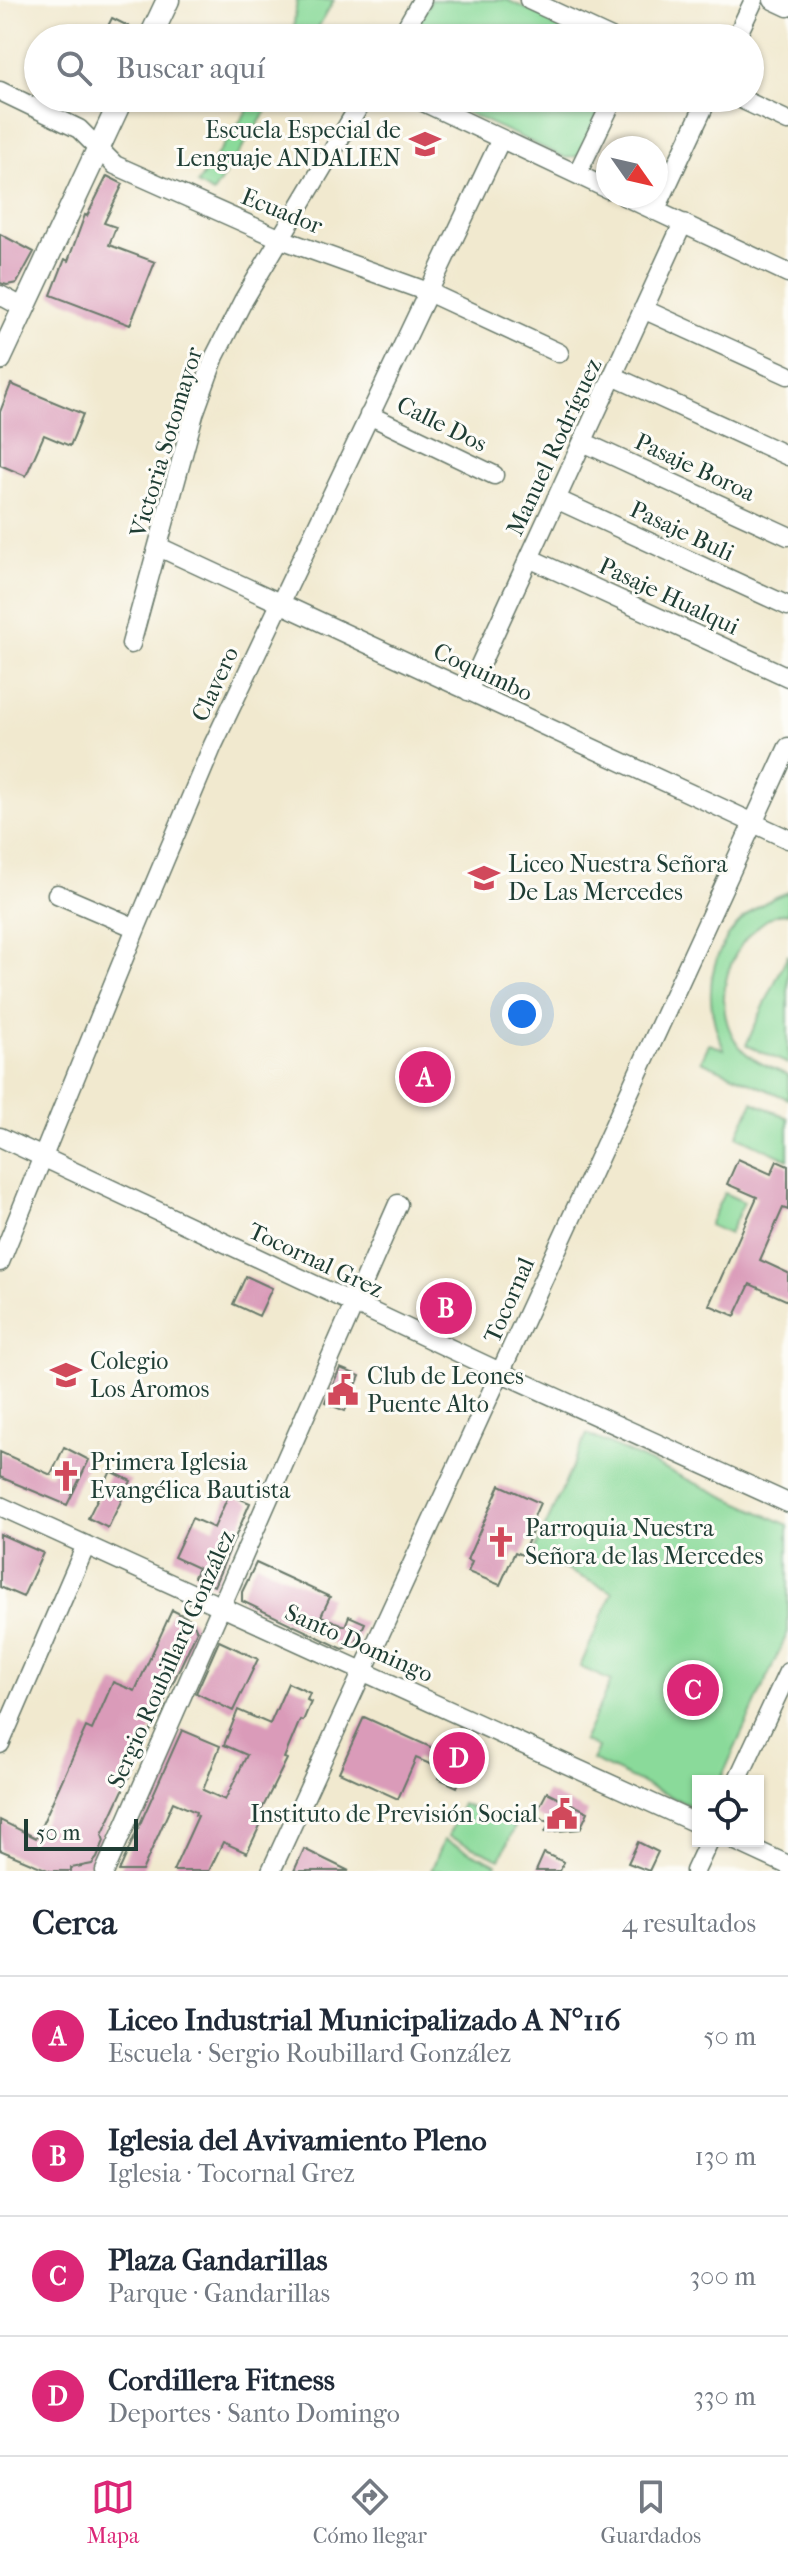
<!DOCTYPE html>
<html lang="es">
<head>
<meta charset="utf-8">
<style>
	:root { --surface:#fff; --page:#f6f6f7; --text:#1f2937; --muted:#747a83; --line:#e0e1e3; --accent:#db2777 }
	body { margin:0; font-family:"IM FELL French Canon",serif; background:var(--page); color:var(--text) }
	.controls { position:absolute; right:24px; bottom:24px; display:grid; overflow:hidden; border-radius:0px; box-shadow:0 2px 6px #0004 }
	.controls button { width:72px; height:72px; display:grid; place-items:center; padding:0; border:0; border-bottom:2px solid var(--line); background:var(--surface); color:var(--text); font:40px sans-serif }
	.compass { position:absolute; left:596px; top:136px; width:72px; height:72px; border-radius:50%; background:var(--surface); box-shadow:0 2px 6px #0004; rotate:124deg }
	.scale { position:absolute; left:24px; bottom:20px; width:114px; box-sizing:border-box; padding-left:8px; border:4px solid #1f3d34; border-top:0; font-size:22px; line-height:28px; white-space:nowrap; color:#1f3d34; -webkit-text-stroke:6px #fdfcf7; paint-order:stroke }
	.you { position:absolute; left:522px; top:1014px; width:28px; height:28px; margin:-20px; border:6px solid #fff; border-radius:50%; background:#1a73e8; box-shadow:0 0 0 12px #1a73e833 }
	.badge { display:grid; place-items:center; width:52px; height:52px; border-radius:50%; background:var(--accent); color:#fff; font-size:26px; font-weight:700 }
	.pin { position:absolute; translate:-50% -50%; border:4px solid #fff; box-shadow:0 2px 8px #0006 }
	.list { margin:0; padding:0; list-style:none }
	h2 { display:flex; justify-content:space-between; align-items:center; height:104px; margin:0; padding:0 32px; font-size:34px }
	h2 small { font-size:26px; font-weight:400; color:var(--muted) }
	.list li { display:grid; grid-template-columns:52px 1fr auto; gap:24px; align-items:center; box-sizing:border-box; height:120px; padding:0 32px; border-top:2px solid var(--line) }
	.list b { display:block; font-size:30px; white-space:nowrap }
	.list p { margin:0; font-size:26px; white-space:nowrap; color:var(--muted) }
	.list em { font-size:26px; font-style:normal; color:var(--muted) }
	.icon { flex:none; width:44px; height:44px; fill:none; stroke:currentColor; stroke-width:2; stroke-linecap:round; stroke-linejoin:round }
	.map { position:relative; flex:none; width:788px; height:1871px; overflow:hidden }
	.search { position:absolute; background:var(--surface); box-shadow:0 2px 6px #0004; left:24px; right:24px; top:24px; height:88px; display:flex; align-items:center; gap:20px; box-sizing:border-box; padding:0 28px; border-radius:44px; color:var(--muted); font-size:30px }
	.sheet { height:584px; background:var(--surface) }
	nav { display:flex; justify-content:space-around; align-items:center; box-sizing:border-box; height:112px; border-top:2px solid var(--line); background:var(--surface); font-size:22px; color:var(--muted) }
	nav a { display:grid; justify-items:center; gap:4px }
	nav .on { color:var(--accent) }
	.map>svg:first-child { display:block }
	.green { fill:#8ada9a; stroke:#548c67; stroke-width:2 }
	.building { fill:#da9bb9 }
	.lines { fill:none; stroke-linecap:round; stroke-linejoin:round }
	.minor-casing { stroke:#68796a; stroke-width:21 }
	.major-casing { stroke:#68796a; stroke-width:25 }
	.minor { stroke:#fff; stroke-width:18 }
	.major { stroke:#fff; stroke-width:22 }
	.labels { text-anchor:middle; stroke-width:6; stroke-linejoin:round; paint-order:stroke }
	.poi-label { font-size:24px; fill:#1f3d34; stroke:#fdfcf7; text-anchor:start }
	.street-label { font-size:24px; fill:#1f3d34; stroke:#fdfcf7 }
</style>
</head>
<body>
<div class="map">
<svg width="788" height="1871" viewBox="0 0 788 1871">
	<rect width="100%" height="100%" fill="#fdfcf7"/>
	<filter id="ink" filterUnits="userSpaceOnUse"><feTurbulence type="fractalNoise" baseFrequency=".0125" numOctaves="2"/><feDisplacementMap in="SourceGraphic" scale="16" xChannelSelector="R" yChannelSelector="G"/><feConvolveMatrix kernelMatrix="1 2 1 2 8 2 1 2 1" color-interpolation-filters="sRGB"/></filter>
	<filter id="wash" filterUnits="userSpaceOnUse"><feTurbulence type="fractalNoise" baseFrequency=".006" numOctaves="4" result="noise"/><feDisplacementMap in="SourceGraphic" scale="32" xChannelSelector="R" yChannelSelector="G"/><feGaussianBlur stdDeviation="1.8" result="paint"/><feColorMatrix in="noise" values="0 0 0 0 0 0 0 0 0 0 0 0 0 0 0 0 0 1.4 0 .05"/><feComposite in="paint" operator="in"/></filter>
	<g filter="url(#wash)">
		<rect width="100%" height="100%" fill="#f1e9cf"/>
		<path class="green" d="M297,0H334L312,38H292Z
			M431,0H507L593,38H411Z
			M256,98H275L213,193L197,184Z
			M435,98H606L578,156L566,158Z
			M788,892V914C777,912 770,917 761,924C725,951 710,1010 740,1047C752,1062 771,1067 788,1075V1099L701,1061L709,1044L724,1049C693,983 718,917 788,892Z
			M788,954V1064L746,1045Z
			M753,1102L788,1118V1160L737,1136Z
			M724,1193L744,1202L729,1234L709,1225Z
			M587,1434L788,1525V1632L720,1781H698V1805L693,1807L592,1760L598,1748L583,1741L611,1681L580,1667L613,1592L533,1554Z
			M462,1804L515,1827L500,1859L448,1836Z
			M444,1840L497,1864L494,1871H431Z"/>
		<g id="blocks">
			<path class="building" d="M112,18L134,29L130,38H102Z
				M107,176L123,184L104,223L116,227L109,245L155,262L130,325L51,295L65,259L68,261L85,215L87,216Z
				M0,234L34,252L17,283L7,285L0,283Z
				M11,384L83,414L70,446L44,435L26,476L0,465V412Z
				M738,1159L771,1174L777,1161L788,1166V1210L783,1208L760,1260L788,1273V1301L750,1284L735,1316L709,1305L757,1197L727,1184Z
				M246,1276L272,1288L259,1316L233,1304Z
				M438,1287L467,1300L453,1329L425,1316Z
				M340,1368L360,1376L345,1411L325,1403Z
				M64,1447L89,1460L67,1505L0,1477V1452L51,1475Z
				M111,1471L131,1481L108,1528L88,1518Z
				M500,1485L540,1503L528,1530L532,1532L522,1555L515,1552L500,1585L468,1572L472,1562L467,1560Z
				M229,1494L250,1503L214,1586L194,1577L198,1568L174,1557L192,1518L214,1528Z
				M0,1534L43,1553L23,1597L0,1587Z
				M256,1563L330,1597L321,1616L345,1626L349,1616L365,1623L355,1645L343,1649L242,1601V1592Z
				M172,1610L192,1620L197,1631L102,1835L104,1841L97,1858L92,1864L71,1868V1871H50L0,1850V1820L36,1838L86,1727L92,1730L113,1682L135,1691Z
				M219,1641L258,1659L233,1711L196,1693Z
				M288,1683L310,1693L307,1700L311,1702L303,1721L300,1720L284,1758L287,1759L259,1815L264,1817L247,1853L223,1842L209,1871H173L198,1816L195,1815L196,1812L173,1802L142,1871H119L182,1730L220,1746L203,1790L225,1800L247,1755L224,1745L238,1710L270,1724Z
				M364,1717L448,1755L450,1752L469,1761L457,1787L438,1778L442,1769L416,1758L398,1799L339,1772Z
				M547,1792L588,1812L580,1829L545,1832L550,1823L535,1815Z
				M638,1842L658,1852L649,1871L628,1863Z
				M304,1849L349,1871H294Z
				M544,1853L564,1862L560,1871H536Z"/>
		</g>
	</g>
	<g filter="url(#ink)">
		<use href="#blocks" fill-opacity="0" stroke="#68796a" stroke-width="2"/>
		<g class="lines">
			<defs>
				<path id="minor" d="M529,0L611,38
					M773,0L788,7
					M400,38L422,0
					M736,38L754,0
					M0,91L79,129L115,165L281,239L428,292L559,353
					M415,98L608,189
					M739,98L788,121
					M577,174L614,98
					M624,196L788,273
					M655,211L708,98
					M0,295L24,308
					M643,309L788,375
					M613,376L788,456
					M369,415L494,475
					M583,442L788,536
					M556,499L788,606
					M159,547L788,839
					M529,558L788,677
					M131,644L194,414L215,356L243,301L364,98
					M468,691L683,223
					M57,894L136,928
					M0,1137L502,1373L788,1503
					M0,1262L136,928L213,745L501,139
					M0,1506L698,1824
					M0,1744L86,1545
					M737,1781L788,1672
					M736,1841L788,1865
					M105,1871L398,1204
					M271,1871L788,747
					M695,1871L709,1841"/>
				<path id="major" d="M150,38L168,0
					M0,359L122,98"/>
			</defs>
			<use href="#minor" class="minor-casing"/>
			<use href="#major" class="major-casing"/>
			<use href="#minor" class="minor"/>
			<use href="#major" class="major"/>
		</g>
	</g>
	<defs>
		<symbol id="school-bare" viewBox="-9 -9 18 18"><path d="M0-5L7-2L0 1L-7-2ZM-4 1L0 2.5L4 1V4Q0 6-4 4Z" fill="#d1495b" stroke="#fdfcf7" stroke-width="2.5" paint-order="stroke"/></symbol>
		<symbol id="civic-bare" viewBox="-9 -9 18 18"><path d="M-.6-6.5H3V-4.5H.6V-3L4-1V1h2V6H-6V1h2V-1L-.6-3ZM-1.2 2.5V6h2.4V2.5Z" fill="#d1495b" stroke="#fdfcf7" stroke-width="2.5" paint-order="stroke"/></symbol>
		<symbol id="church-bare" viewBox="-9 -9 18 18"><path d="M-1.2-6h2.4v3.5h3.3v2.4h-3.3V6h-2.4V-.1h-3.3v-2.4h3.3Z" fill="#d1495b" stroke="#fdfcf7" stroke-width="2.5" paint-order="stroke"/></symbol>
	</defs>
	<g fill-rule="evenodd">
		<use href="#school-bare" x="403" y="122" width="44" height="44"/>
		<use href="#school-bare" x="462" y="856" width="44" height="44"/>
		<use href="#school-bare" x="44" y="1353" width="44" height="44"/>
		<use href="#civic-bare" x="321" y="1368" width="44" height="44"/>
		<use href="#church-bare" x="44" y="1454" width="44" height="44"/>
		<use href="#church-bare" x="479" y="1520" width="44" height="44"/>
		<use href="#civic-bare" x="540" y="1792" width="44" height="44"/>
	</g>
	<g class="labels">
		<g class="poi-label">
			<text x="401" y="138" text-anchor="end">Escuela Especial de<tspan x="401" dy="28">Lenguaje ANDALIEN</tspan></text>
			<text x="508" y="872">Liceo Nuestra Señora<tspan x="508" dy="28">De Las Mercedes</tspan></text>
			<text x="90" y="1369">Colegio<tspan x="90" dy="28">Los Aromos</tspan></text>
			<text x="367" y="1384">Club de Leones<tspan x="367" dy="28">Puente Alto</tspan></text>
			<text x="90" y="1470">Primera Iglesia<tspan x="90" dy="28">Evangélica Bautista</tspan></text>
			<text x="525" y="1536">Parroquia Nuestra<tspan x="525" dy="28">Señora de las Mercedes</tspan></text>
			<text x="538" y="1822" text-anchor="end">Instituto de Previsión Social</text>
		</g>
		<g class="street-label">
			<text transform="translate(282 211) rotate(22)" y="8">Ecuador</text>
			<text transform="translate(442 424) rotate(26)" y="8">Calle Dos</text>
			<text transform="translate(166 442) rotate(-73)" y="8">Victoria Sotomayor</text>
			<text transform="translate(554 447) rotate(-65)" y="8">Manuel Rodríguez</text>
			<text transform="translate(695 467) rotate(25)" y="8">Pasaje Boroa</text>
			<text transform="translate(682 531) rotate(25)" y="8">Pasaje Buli</text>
			<text transform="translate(669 596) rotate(25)" y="8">Pasaje Hualqui</text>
			<text transform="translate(483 672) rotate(25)" y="8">Coquimbo</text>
			<text transform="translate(215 684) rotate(-65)" y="8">Clavero</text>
			<text transform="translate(316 1260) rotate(25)" y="8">Tocornal Grez</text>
			<text transform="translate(509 1300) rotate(-66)" y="8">Tocornal</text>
			<text transform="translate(359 1643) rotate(24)" y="8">Santo Domingo</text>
			<text transform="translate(171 1659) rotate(-66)" y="8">Sergio Roubillard González</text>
		</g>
	</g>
</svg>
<div class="controls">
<button><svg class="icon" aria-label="locate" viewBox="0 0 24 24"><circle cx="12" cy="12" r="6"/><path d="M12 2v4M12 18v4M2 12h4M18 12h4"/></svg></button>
</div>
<svg class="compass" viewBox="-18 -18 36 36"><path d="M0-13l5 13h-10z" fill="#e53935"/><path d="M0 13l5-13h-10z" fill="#747a83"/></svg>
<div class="scale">50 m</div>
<div class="you"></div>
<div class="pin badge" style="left:425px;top:1077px">A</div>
<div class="pin badge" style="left:446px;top:1308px">B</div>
<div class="pin badge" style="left:693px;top:1690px">C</div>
<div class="pin badge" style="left:459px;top:1758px">D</div>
<div class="search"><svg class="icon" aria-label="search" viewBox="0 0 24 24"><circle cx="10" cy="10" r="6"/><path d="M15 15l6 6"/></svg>Buscar aquí</div>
</div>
<section class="sheet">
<h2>Cerca<small>4 resultados</small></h2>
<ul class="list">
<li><span class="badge">A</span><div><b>Liceo Industrial Municipalizado A N°116</b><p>Escuela · Sergio Roubillard González</p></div><em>50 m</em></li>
<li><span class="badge">B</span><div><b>Iglesia del Avivamiento Pleno</b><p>Iglesia · Tocornal Grez</p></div><em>130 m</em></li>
<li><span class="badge">C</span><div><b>Plaza Gandarillas</b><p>Parque · Gandarillas</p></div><em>300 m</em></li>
<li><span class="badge">D</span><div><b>Cordillera Fitness</b><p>Deportes · Santo Domingo</p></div><em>330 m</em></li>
</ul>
</section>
<nav>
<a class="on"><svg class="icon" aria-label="map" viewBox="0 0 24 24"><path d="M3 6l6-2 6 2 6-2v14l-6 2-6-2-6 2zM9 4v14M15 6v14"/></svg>Mapa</a>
<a><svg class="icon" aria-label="directions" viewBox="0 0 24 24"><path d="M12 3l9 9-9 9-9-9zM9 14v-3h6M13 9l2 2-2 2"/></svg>Cómo llegar</a>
<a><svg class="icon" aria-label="saved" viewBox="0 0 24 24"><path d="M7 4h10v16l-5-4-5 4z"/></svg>Guardados</a>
</nav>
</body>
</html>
